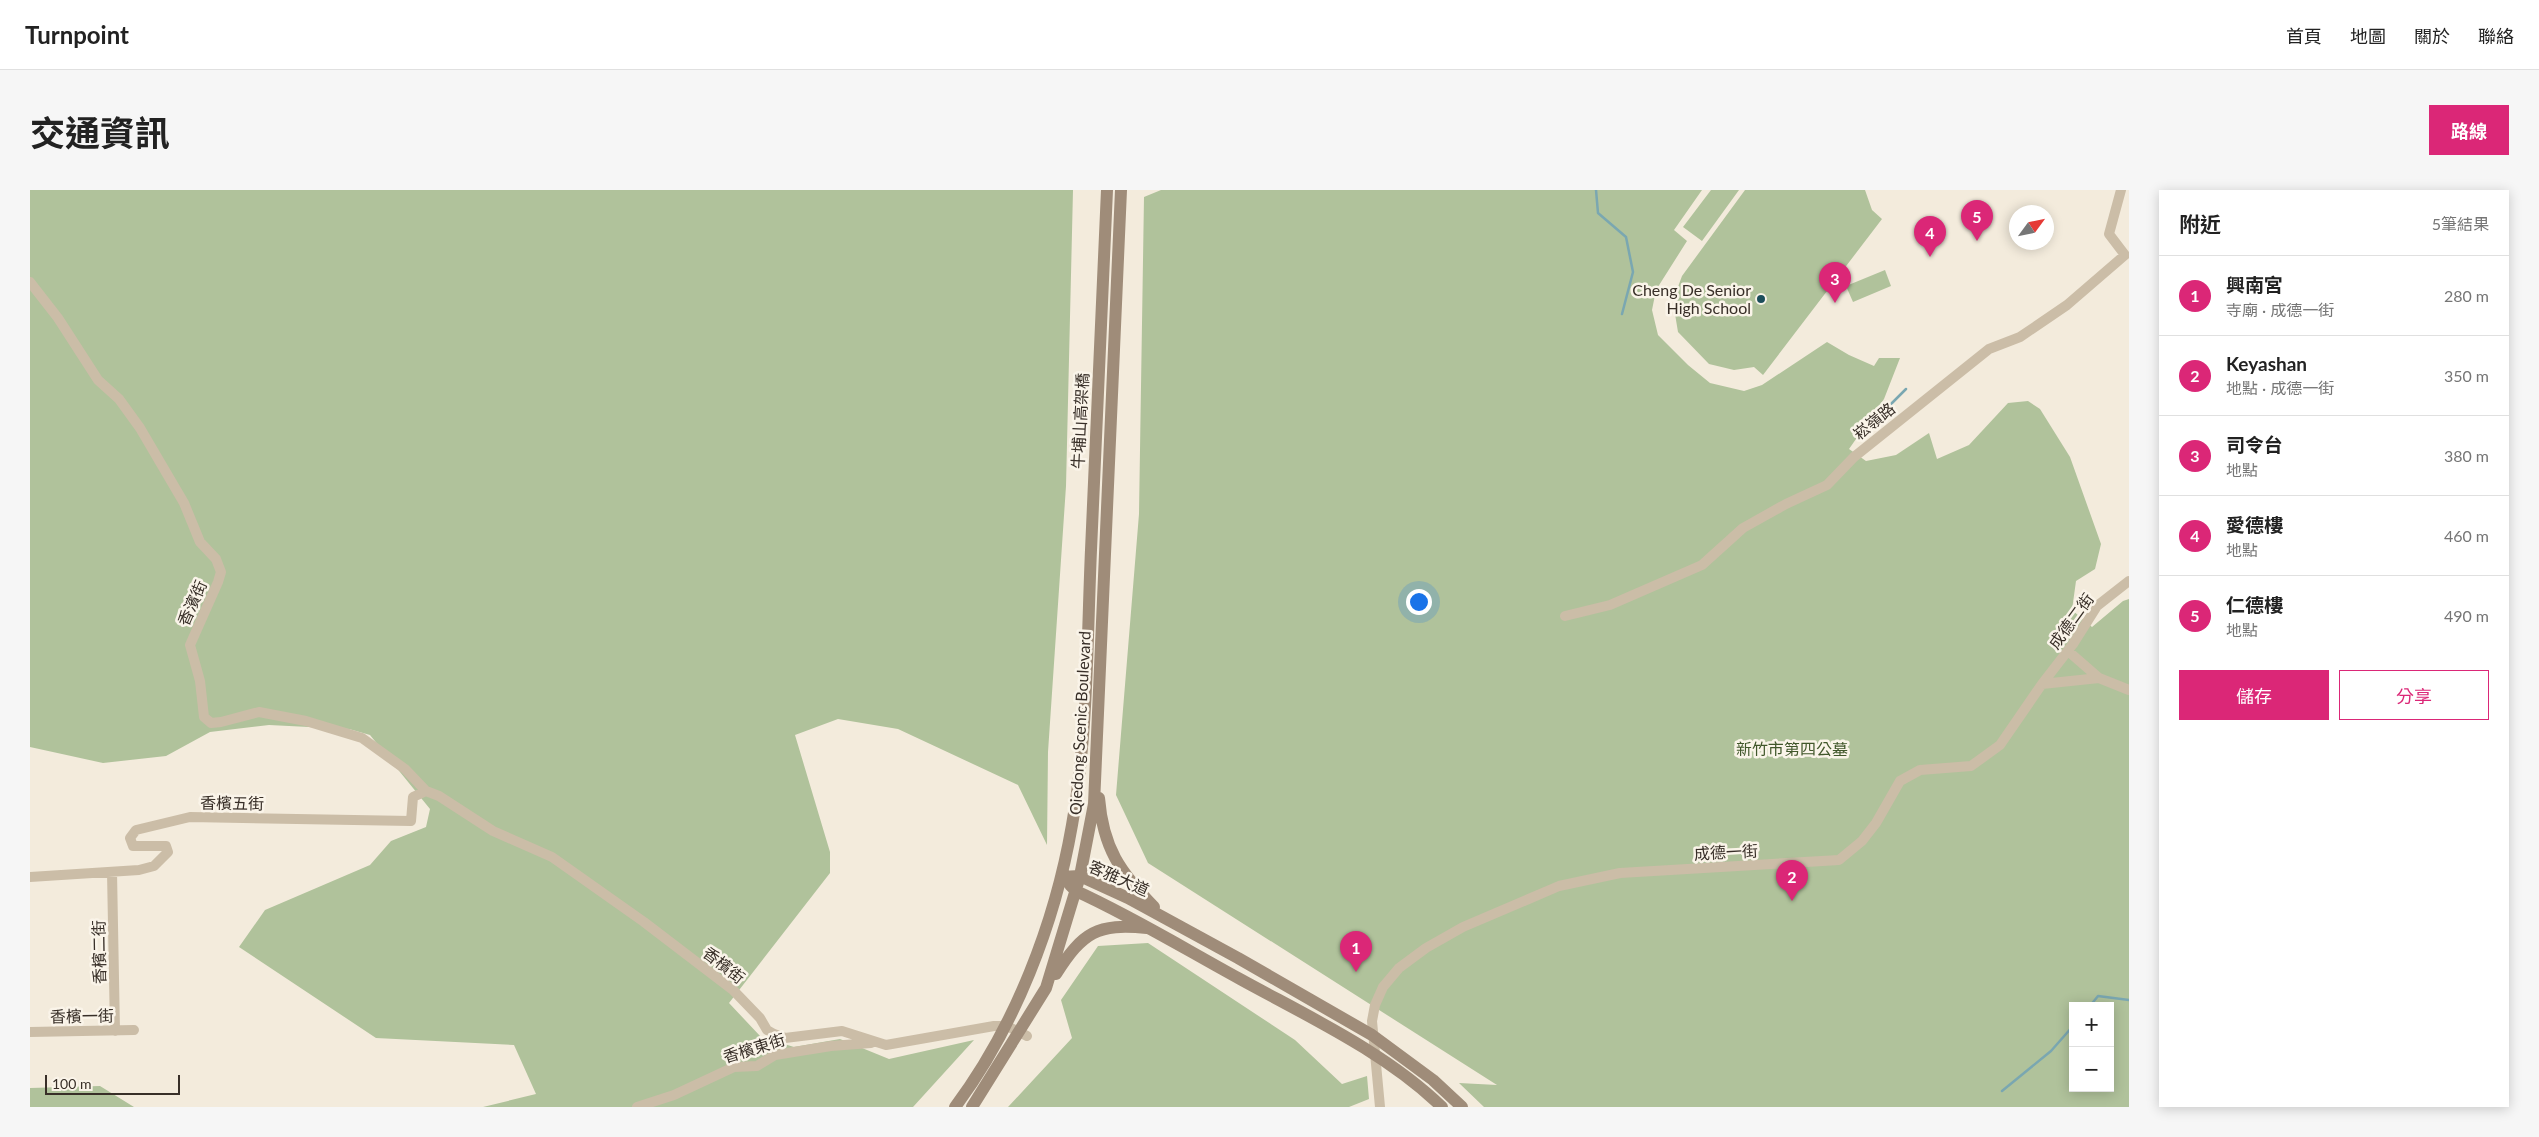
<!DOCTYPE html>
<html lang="zh-TW">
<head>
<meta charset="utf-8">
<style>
	:root { --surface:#fff; --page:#f6f6f6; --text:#222; --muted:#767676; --line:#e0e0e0; --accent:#db2777 }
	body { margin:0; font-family:Lato,"Noto Sans TC",sans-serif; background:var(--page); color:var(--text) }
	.controls { position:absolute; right:15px; bottom:15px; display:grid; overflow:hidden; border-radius:0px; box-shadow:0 2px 12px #0003 }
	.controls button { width:45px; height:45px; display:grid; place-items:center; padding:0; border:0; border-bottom:1px solid var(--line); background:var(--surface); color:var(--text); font:25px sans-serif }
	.compass { position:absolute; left:1979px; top:15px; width:45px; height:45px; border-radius:50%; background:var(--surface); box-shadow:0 2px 12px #0003; rotate:57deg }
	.scale { position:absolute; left:15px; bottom:12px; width:135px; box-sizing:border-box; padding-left:5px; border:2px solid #382f28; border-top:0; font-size:14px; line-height:18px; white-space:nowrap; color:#382f28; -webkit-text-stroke:4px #faf4e9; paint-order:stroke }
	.you { position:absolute; left:1388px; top:411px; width:18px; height:18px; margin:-12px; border:4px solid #fff; border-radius:50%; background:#1a73e8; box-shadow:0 0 0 8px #1a73e833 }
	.badge { display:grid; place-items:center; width:32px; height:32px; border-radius:50%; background:var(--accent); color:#fff; font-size:16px; font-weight:700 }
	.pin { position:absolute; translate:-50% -41px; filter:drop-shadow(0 1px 2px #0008) }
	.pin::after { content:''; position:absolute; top:26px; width:18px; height:15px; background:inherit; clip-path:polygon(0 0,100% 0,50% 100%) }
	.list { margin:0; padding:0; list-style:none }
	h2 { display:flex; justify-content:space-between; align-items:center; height:65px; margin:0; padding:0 20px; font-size:21px }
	h2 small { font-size:16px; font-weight:400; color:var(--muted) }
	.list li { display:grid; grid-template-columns:32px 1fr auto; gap:15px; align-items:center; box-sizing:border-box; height:80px; padding:0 20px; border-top:1px solid var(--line) }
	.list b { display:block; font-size:19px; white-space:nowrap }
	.list p { margin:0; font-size:16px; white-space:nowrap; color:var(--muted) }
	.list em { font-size:16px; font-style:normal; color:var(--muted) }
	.actions { display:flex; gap:10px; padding:15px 20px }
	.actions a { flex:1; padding:11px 0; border:1px solid var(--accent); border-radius:0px; text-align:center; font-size:18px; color:var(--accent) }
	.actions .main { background:var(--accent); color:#fff }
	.map { position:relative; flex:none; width:2099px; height:917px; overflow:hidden; border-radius:0px }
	header { display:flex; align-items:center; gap:30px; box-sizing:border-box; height:70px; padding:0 25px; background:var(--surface); border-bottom:1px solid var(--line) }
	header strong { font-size:24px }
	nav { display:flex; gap:28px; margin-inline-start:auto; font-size:18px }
	.intro { display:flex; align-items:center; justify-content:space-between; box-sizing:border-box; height:120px; padding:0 30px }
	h1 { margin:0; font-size:35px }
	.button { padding:12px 22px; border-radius:0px; background:var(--accent); color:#fff; font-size:18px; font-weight:700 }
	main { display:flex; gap:30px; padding:0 30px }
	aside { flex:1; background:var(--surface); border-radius:0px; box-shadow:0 2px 12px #0003 }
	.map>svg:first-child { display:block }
	.green { fill:#b0c29b; fill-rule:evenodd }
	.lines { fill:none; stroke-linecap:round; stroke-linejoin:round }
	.stream { stroke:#7aa7b1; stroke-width:2.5 }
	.street { stroke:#cbbda7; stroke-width:10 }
	.secondary { stroke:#9f8c79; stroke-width:12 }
	.poi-dot { fill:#1c4e5b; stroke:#faf4e9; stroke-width:2 }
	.labels { text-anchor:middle; stroke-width:5; stroke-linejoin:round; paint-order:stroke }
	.poi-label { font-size:16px; fill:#382f28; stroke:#faf4e9; text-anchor:end }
	.street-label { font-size:16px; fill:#382f28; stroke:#faf4e9 }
	.park-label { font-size:16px; fill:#41572b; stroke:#faf4e9 }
</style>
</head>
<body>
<header>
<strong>Turnpoint</strong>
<nav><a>首頁</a><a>地圖</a><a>關於</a><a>聯絡</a></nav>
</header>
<div class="intro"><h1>交通資訊</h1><a class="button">路線</a></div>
<main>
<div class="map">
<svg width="2099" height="917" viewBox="0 0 2099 917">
	<rect width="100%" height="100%" fill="#f3ebdc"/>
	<path class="green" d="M0,0H1043L1036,296L1018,562L1017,655L988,595L868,539L808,529L765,545L800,662V683L699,813L731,847L764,857L810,849L859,869L944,850L883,917H453L506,904L484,855L346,848L209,757L235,720L340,675L361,651L396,637L400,619L340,545L319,539L239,535L180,542L136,566L73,573L0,557Z
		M1131,0H1672L1644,40L1657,51L1626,100L1622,120L1628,145L1658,175L1680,193L1714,201L1732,195L1797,152L1819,165L1844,176L1849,168H1870L1854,209L1819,259L1836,271L1866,265L1899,243L1907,269L1939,255L1978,213L1998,211L2010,219L2040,267L2071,354L2065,379L2046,391L2042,420L2062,437L2093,411L2099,409V917H1454L1429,893L1467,895L1118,673L1086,605L1109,324L1114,7ZM2043,816H2080V898H2043Z
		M1681,0H1709L1672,51L1653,37Z
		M1715,0H1835L1842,20L1852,29L1733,185L1724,177L1704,180L1679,174L1648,142L1645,124V105L1652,86Z
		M1855,80L1861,96L1823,112L1816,96Z
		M1118,753L1265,850L1312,894L1337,886L1339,909L1319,917H978L1042,848L1031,810L1068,756Z
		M70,896L104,917H0V898Z"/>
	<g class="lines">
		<path class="stream" d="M1566,0L1568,23L1596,47L1603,82L1592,124
			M1843,232L1876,199
			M2060,816L2068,806L2099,810
			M1972,901L2021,861L2043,836"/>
		<path class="street" d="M0,92L28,128L68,190L89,209L110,238L154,313L170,352L186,369L191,382L188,392L160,455L170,491L174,527L181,533L191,532L229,522L276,531L332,548L375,579L396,601L409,606L463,641L522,667L614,732L703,800L730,828L737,840L744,844L755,848L812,841L856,855L964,836H977L997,846
			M1535,426L1580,415L1672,375L1713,338L1756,314L1797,295L1824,267L1959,159L1990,147L2037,115L2095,65L2079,44L2091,0
			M2038,461L2069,488
			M2012,494L2043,454L2067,416L2099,391
			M82,682L85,841
			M0,687L109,680L124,676L138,662L136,656H103L100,648L106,640L160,627L381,631L383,607L396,601
			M0,842L104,840
			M607,917L644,905L704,877L727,876L745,865L801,856L841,853
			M1350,917L1342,831L1345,815L1353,797L1369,778L1396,758L1433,737L1529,696L1590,683L1809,670L1832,651L1846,633L1870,591L1890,580L1941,576L1970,555L2012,494L2069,488L2099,500"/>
		<path class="secondary" d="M1069,608C1073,658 1090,682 1124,717
			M1031,687L1050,686L1098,708L1208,768L1342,845L1403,890L1432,917
			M1040,695L1046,701C1103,727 1155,759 1210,789C1279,827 1355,862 1412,917
			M1026,784C1053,742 1067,733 1117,738
			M925,917C985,837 1025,733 1042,635C1058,545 1057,451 1061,360C1066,240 1071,120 1077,0
			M942,917L1016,798L1050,686L1064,614L1091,0"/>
	</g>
	<circle class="poi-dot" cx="1731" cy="109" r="5"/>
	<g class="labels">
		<g class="poi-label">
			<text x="1721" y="106">Cheng De Senior<tspan x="1721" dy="18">High School</tspan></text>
		</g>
		<g class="street-label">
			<text transform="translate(1050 231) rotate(-87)" y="6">牛埔山高架橋</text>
			<text transform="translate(1844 231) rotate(-39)" y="6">崧嶺路</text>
			<text transform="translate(162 413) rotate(-66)" y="6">香濱街</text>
			<text transform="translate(2041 431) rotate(-54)" y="6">成德二街</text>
			<text transform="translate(1050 533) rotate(-87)" y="6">Qiedong Scenic Boulevard</text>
			<text transform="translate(202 613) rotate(1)" y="6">香檳五街</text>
			<text transform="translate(1696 662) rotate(-3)" y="6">成德一街</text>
			<text transform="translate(1089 688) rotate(24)" y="6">客雅大道</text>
			<text transform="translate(69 762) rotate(-91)" y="6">香檳二街</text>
			<text transform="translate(694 775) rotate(38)" y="6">香檳街</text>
			<text transform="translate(52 826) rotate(-1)" y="6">香檳一街</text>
			<text transform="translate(724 858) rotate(-17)" y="6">香檳東街</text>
		</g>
		<g class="park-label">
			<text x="1762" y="565">新竹市第四公墓</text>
		</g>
	</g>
</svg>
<div class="controls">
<button>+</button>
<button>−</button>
</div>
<svg class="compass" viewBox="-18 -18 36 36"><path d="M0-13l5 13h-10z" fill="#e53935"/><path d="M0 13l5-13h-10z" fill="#767676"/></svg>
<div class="scale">100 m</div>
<div class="you"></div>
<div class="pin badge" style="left:1326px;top:782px">1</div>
<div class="pin badge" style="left:1762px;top:711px">2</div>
<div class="pin badge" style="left:1805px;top:113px">3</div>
<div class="pin badge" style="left:1900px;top:67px">4</div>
<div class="pin badge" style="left:1947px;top:51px">5</div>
</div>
<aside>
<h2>附近<small>5筆結果</small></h2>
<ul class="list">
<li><span class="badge">1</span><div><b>興南宮</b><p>寺廟 · 成德一街</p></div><em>280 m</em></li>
<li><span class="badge">2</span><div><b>Keyashan</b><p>地點 · 成德一街</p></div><em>350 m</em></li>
<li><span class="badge">3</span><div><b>司令台</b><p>地點</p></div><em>380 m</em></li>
<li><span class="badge">4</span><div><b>愛德樓</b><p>地點</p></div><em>460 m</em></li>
<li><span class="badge">5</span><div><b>仁德樓</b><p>地點</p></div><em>490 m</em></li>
</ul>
<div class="actions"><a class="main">儲存</a><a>分享</a></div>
</aside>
</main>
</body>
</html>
